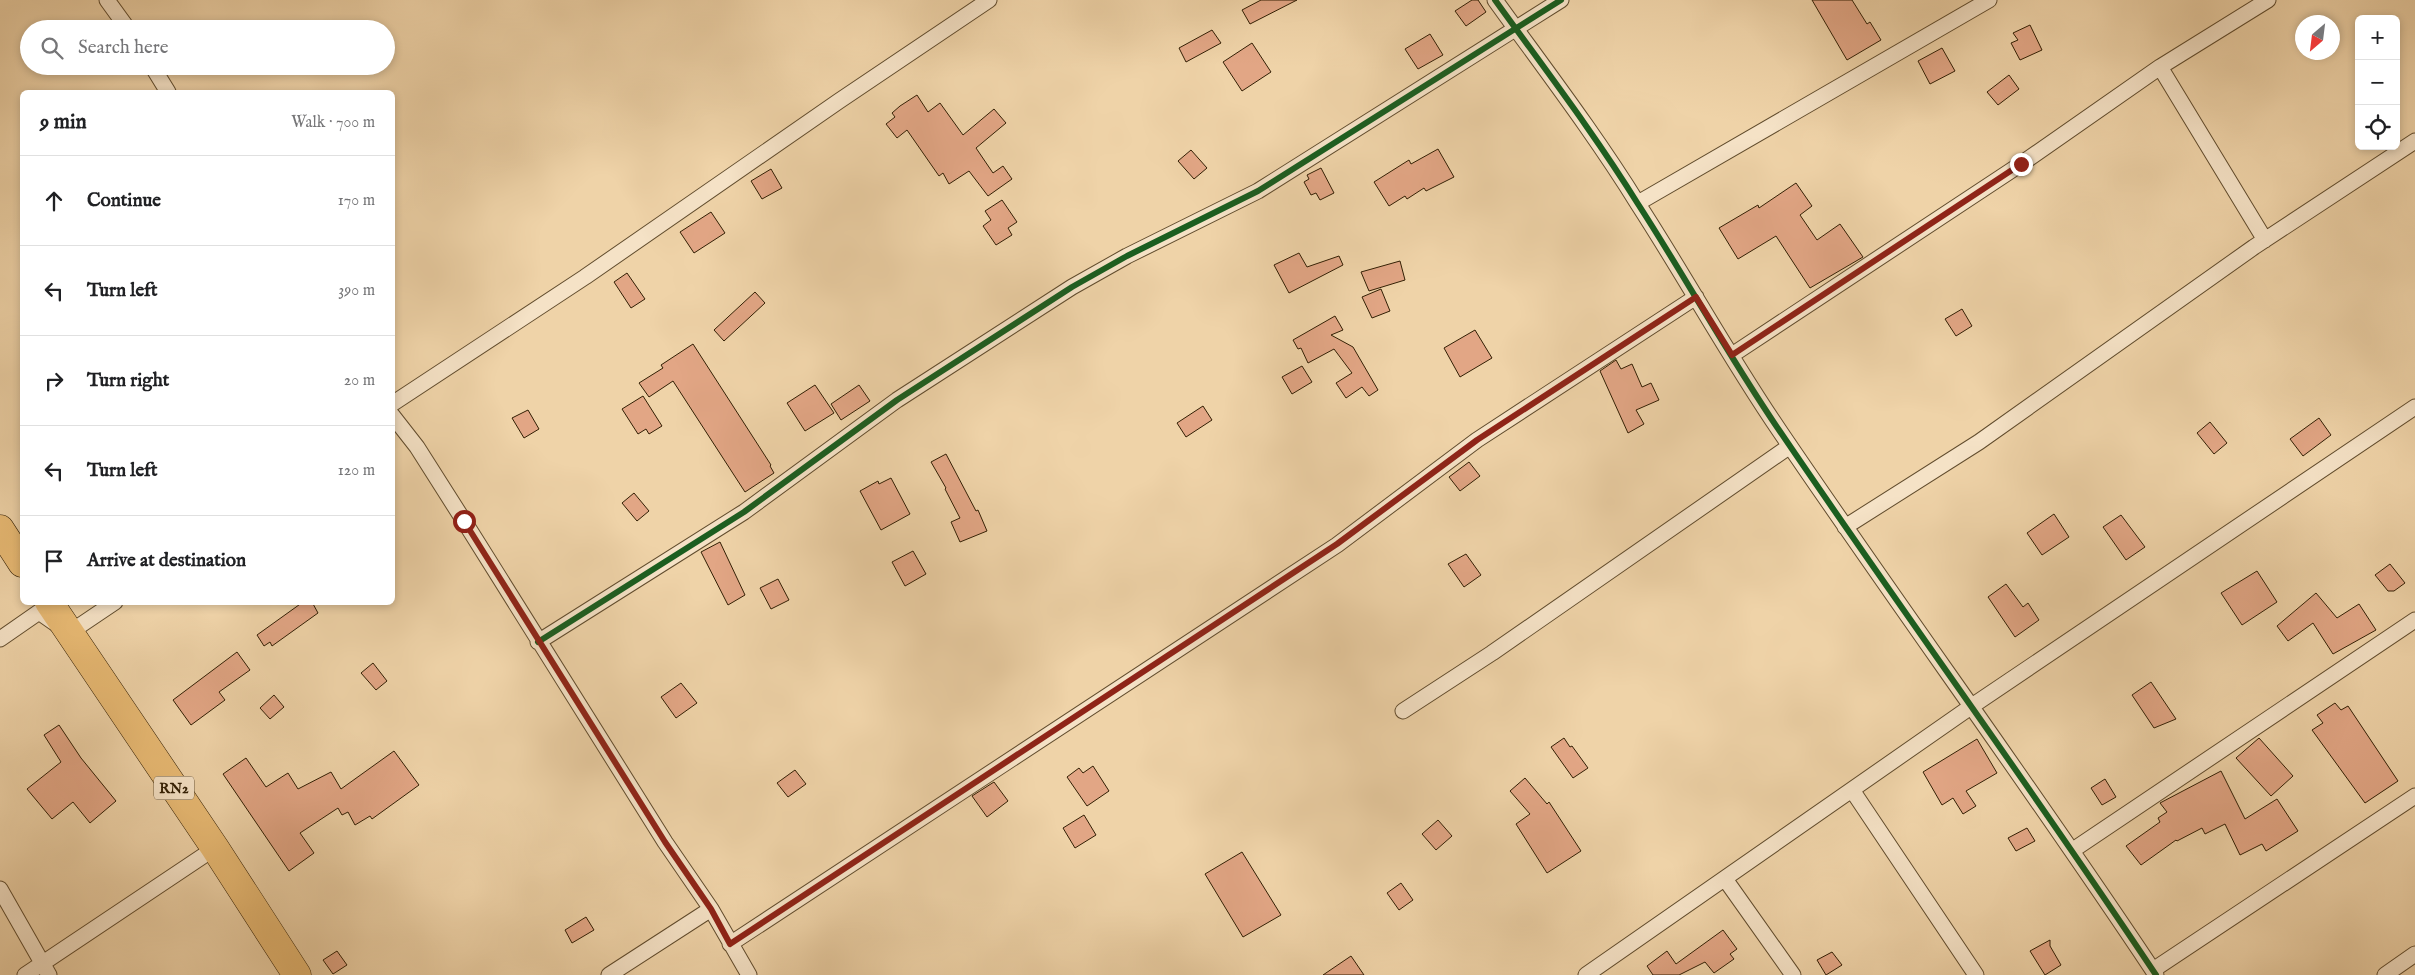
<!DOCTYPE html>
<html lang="en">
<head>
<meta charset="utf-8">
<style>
	:root { --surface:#fff; --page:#f6f6f6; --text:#202124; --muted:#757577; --line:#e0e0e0 }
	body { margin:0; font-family:"IM FELL English",serif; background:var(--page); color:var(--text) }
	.controls { position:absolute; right:15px; top:15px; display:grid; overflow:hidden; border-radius:8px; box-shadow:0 2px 8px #0003 }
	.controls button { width:45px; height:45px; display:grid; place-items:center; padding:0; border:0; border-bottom:1px solid var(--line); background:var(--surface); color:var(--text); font:25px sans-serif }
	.compass { position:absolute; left:2295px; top:15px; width:45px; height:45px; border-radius:50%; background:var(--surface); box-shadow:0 2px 8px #0003; rotate:208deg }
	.stop { position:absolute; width:15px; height:15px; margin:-11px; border:4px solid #8f2418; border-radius:50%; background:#fff }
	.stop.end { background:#8f2418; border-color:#fff; box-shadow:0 1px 5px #0008 }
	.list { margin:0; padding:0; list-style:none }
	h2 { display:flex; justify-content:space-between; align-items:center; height:65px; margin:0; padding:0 20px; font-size:21px }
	h2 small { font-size:16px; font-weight:400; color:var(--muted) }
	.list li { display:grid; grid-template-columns:32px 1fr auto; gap:15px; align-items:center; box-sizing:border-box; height:90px; padding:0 20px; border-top:1px solid var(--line) }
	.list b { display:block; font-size:19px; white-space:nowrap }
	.list em { font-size:16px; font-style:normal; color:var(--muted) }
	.icon { flex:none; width:28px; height:28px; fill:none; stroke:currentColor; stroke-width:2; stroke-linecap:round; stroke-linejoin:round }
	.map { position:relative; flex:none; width:2415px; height:975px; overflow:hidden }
	.search { position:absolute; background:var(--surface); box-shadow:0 2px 8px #0003; left:20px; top:20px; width:375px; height:55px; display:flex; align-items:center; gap:12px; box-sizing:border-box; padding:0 18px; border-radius:28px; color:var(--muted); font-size:19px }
	.panel { position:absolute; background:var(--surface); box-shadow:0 2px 8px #0003; left:20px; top:90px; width:375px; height:515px; border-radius:8px }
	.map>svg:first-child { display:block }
	.building { fill:#e2a685; stroke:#321f04 }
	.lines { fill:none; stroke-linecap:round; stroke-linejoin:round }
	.street-casing { stroke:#614c2d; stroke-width:17 }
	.highway-casing { stroke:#321f04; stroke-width:29 }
	.street { stroke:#f5e2c6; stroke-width:15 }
	.highway { stroke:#e8ba74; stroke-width:28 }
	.cycleway-casing { stroke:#f5e2c6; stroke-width:9 }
	.cycleway { stroke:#1b5e20; stroke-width:6 }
	.route { stroke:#8f2418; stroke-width:6 }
	.labels { text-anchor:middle; stroke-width:4; stroke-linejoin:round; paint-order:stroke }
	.shield { fill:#f5e2c6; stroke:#6c5a3e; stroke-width:1 }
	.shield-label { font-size:14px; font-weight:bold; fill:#321f04 }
</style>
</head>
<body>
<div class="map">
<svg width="2415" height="975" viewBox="0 0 2415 975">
	<rect width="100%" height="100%" fill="#efd3a8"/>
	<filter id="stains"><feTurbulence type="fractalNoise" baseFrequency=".004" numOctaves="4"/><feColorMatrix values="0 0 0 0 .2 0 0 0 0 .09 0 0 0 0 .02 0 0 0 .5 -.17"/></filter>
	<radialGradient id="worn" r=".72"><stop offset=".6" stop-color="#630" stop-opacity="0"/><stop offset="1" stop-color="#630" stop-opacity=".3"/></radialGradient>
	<path class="building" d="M1261,0H1297L1250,24L1242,10Z
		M1472,0H1478L1486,12L1466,26L1455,11Z
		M1812,0H1852L1867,24L1870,22L1881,40L1847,60Z
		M2030,25L2042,50L2020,60L2011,43L2018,40L2013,33Z
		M1212,30L1221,43L1186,62L1179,48Z
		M1430,34L1443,55L1418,69L1405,49Z
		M1252,43L1271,72L1242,91L1223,62Z
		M1942,48L1955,71L1930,84L1918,61Z
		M2009,75L2019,89L1998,105L1987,92Z
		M917,95L928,112L940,103L963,135L994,109L1006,123L976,148L993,173L1003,166L1012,179L988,196L969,171L949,184L943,173L939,176L907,130L897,138L886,124L895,117L892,113L900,106Z
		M1438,149L1454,177L1426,191L1424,188L1407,199L1405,196L1389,206L1374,182L1409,160L1411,164Z
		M1191,150L1207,168L1194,179L1178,161Z
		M1321,168L1334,193L1320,200L1316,193L1311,195L1304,182L1309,179L1307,175Z
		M771,169L782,188L762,199L751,181Z
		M1796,183L1812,206L1800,215L1817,240L1840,224L1863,257L1810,288L1776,236L1738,259L1719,228L1758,205L1759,208Z
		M1002,200L1017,222L1008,228L1012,235L996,245L983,226L991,220L985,211Z
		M711,212L725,233L694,253L680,232Z
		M1299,253L1307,267L1339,256L1343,265L1289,293L1274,265Z
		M1400,261L1405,280L1369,291L1361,272Z
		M627,273L645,299L631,308L614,282Z
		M1381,289L1390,311L1372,318L1362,297Z
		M755,292L765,303L724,341L714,330Z
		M1962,309L1972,326L1956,336L1945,319Z
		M1335,316L1343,330L1331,335L1353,347L1378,390L1369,396L1362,387L1346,398L1336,383L1352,373L1334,349L1308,363L1301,348L1298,349L1293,340Z
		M1475,330L1492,358L1460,377L1444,348Z
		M693,344L771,465L770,466L774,473L745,492L673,381L649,397L639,383L663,368L661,365Z
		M1616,360L1621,369L1632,364L1642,387L1651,383L1659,400L1636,410L1644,424L1628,433L1600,371Z
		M1302,366L1312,382L1292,394L1282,377Z
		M815,385L834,413L805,431L787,403Z
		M859,385L870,401L841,420L831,404Z
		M643,396L662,426L649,434L646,429L638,434L622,409Z
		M1203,406L1212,420L1186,437L1177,423Z
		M528,410L539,429L524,438L512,418Z
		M2319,418L2331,435L2303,456L2290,439Z
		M2210,422L2227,443L2214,454L2197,433Z
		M946,454L976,511L978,510L987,531L960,542L951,522L960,518L945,489L946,488L931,462Z
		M1469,462L1480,476L1460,491L1449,477Z
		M891,478L910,514L881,530L860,491L878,481L879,484Z
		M634,493L649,511L637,521L622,503Z
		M2054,514L2069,537L2042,555L2027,533Z
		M2121,515L2145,547L2126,560L2103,527Z
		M720,542L745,595L728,605L701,552Z
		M913,551L926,574L905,586L892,562Z
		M1466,554L1481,575L1464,587L1448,564Z
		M2390,564L2405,583L2394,591H2388L2375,575Z
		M2257,571L2277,602L2242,625L2221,593Z
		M778,579L789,600L771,609L760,588Z
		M2006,584L2023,607L2028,603L2039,620L2015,637L1988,597Z
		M2316,593L2337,618L2359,604L2376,630L2333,654L2313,623L2288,641L2277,626Z
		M303,602H312L318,613L272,646L270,642L264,646L257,635Z
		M237,652L250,670L219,692L225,700L191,725L173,700Z
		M373,663L387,681L376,690L361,673Z
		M2151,682L2176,719L2154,728L2132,695Z
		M681,683L697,703L676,718L661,697Z
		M274,695L284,707L270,719L260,708Z
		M2335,703L2341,710L2348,706L2398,781L2365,803L2312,730L2323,723L2317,715Z
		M59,725L81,758L116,801L90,823L73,802L52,819L27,789L61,762L44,735Z
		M1564,738L1570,747L1572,746L1588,768L1573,778L1551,747Z
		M2259,738L2293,776L2271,796L2236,758Z
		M1977,739L1997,773L1966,791L1976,806L1963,814L1953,798L1942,805L1923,772Z
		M394,751L419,785L372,819L370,816L355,825L348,812L342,815L338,808L300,833L314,853L289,871L223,774L246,758L266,787L288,773L298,789L331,772L341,789Z
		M1093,766L1109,791L1087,806L1067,777L1079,768L1083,773Z
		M795,770L806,784L788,797L777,783Z
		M2221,771L2245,819L2277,799L2298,831L2266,851L2262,844L2240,855L2225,824L2205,834L2202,828L2177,841L2176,840L2141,865L2126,846L2160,822L2158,818L2167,812L2160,803Z
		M1525,778L1547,804L1549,802L1581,851L1547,873L1516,824L1530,814L1510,791Z
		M2105,779L2116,797L2102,805L2091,788Z
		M994,782L1008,801L987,817L972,796Z
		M1084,815L1096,835L1075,848L1063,828Z
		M1438,820L1452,836L1436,850L1422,834Z
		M2027,828L2035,841L2016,851L2008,838Z
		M1242,852L1281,915L1243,937L1205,874Z
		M1401,883L1413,900L1399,910L1387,893Z
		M586,917L594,930L572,943L565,930Z
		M1723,930L1737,949L1730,954L1734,959L1714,973L1705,962L1679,975H1653L1647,966L1667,951L1676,964Z
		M2050,940V946L2061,965L2045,975L2030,951Z
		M337,951L347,965L333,974L323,960Z
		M1832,952L1842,965L1826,975L1817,960Z
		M1351,956L1364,975H1323Z"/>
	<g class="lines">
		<defs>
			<path id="street" d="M107,0L128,29
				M1495,0C1544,68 1594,133 1638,204C1686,278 1729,357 1779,430C1903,613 2034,791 2156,975
				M152,66L168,92
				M2160,67L2265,240
				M1638,203L1989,0
				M1732,355L2021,164L2160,67L2268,0
				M392,404L585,277L839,101L989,0
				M392,415L417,447L464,521L665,842L711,909L749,975
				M1845,527L1979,442L2254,247L2415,141
				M0,639L39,612L69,633L115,602
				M538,642L744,512L897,400L1072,287L1127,256L1258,191L1561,0
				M1403,711L1492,653L1790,446
				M1852,790L1976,975
				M2073,850L2415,620
				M1725,879L1793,975
				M0,889L49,975
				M730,944L1337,545L1477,440L1696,297
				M2153,970L2415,796
				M25,975L215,848
				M609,975L711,909
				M1586,975L1972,706L2415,407
				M2385,975L2415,954"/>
			<path id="highway" d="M0,529L22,563
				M49,602L215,848L297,975"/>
		</defs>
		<use href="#street" class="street-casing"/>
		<use href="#highway" class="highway-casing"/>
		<use href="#street" class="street"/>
		<use href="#highway" class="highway"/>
		<defs>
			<path id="cycleway" d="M1495,0C1544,68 1594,133 1638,204C1686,278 1729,357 1779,430C1903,613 2034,791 2156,975
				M538,642L744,512L897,400L1072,287L1127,256L1258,191L1561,0"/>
		</defs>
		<use href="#cycleway" class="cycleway-casing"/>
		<use href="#cycleway" class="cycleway"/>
	</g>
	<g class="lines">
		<path class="route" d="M464,521L665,842L711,909L730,944L1337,544L1477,440L1696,297L1732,355L2021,164"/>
	</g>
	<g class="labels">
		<rect class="shield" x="154" y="776.5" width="40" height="23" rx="4"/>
		<g class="shield-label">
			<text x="174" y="793">RN2</text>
		</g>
	</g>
	<rect width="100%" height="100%" filter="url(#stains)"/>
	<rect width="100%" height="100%" fill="url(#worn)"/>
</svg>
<div class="controls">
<button>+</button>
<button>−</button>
<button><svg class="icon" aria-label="locate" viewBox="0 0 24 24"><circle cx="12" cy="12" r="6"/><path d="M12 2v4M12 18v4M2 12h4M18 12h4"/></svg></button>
</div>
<svg class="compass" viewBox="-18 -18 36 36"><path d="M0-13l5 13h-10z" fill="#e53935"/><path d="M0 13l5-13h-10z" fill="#757577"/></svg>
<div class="stop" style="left:464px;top:521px"></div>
<div class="stop end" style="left:2021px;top:164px"></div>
<div class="search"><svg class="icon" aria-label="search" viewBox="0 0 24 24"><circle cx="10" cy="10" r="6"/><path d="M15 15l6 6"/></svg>Search here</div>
<section class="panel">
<h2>9 min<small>Walk · 700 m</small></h2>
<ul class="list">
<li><svg class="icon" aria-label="ahead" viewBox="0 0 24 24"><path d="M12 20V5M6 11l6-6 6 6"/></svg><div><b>Continue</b></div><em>170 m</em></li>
<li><svg class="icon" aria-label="left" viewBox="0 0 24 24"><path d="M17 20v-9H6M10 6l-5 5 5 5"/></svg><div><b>Turn left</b></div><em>390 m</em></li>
<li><svg class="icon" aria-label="right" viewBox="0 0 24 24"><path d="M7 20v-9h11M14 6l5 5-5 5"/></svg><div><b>Turn right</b></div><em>20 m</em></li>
<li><svg class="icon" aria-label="left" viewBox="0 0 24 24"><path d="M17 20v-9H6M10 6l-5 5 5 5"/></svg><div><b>Turn left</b></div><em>120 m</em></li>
<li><svg class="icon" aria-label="arrive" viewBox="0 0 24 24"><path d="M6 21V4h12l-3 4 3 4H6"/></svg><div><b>Arrive at destination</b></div></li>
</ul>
</section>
</div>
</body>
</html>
